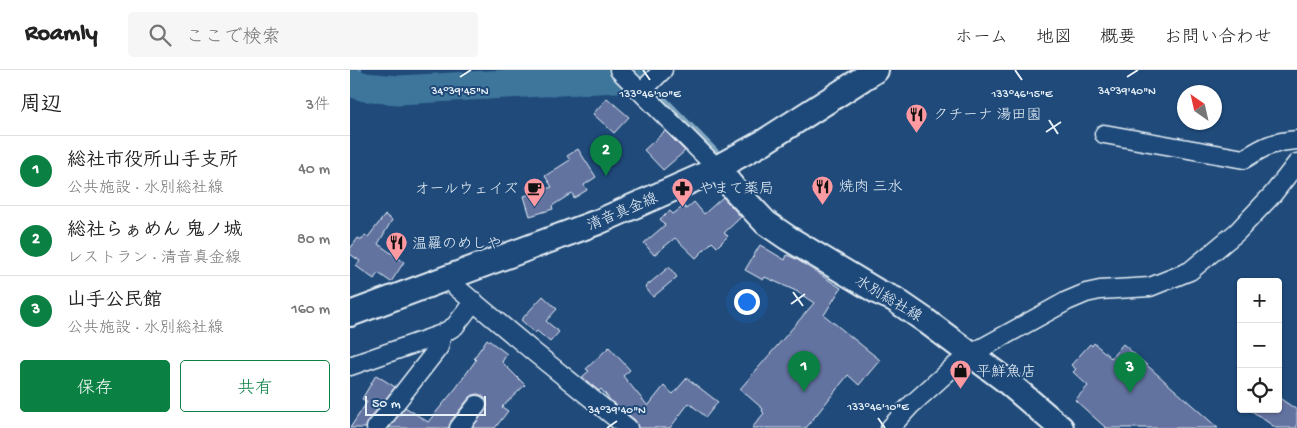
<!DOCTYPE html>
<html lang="ja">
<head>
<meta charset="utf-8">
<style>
	:root { --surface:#fff; --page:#f6f6f6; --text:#222; --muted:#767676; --line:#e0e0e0; --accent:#0b8043 }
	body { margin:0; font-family:"Gochi Hand","Klee One",sans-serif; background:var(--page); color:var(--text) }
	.controls { position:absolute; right:15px; bottom:15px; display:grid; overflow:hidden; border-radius:5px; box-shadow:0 1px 4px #0004 }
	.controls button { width:45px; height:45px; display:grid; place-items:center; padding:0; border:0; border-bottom:1px solid var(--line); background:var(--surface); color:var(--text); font:25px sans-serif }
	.compass { position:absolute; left:827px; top:15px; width:45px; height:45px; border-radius:50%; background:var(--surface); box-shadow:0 1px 4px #0004; rotate:326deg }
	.scale { position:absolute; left:15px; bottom:12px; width:121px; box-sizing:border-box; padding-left:5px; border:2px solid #e8f1f8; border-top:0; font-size:14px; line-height:18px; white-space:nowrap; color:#e8f1f8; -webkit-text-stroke:4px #1f4a7a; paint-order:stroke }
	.you { position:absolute; left:396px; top:231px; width:18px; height:18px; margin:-12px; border:4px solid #fff; border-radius:50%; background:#1a73e8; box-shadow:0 0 0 8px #1a73e833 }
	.badge { display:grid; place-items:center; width:32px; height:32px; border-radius:50%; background:var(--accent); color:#fff; font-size:16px; font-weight:700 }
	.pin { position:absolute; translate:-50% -41px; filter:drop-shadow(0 1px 2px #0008) }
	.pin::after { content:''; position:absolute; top:26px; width:18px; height:15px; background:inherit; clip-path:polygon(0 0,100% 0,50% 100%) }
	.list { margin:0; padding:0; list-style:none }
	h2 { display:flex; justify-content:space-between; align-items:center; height:65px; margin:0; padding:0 20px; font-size:21px }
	h2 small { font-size:16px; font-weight:400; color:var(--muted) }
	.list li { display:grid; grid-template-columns:32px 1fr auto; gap:15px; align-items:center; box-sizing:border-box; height:70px; padding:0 20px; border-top:1px solid var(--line) }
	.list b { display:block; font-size:19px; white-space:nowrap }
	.list p { margin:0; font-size:16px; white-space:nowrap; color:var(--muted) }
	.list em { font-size:16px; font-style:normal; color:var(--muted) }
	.actions { display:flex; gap:10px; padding:15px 20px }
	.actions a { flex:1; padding:11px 0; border:1px solid var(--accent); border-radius:5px; text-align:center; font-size:18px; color:var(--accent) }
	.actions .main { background:var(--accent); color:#fff }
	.icon { flex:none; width:28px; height:28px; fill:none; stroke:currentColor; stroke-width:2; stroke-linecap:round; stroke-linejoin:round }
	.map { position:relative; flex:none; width:947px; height:358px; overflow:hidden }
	header { display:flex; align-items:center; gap:30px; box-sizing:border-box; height:70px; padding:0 25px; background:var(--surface); border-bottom:1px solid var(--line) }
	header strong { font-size:24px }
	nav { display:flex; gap:28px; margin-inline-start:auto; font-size:18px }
	.search { width:350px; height:45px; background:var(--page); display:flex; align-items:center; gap:12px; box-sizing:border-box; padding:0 18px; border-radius:5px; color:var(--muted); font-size:19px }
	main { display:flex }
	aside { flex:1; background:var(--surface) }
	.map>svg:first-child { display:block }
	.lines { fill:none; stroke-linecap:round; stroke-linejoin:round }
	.stream { stroke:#82a7c0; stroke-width:5 }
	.river { stroke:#3e759b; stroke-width:29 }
	.building { fill:#6473a0; stroke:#e8f1f8 }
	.minor-casing { stroke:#e8f1f8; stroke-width:21 }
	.secondary-casing { stroke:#e8f1f8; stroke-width:28 }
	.minor { stroke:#1f4a7a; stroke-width:18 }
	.secondary { stroke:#1f4a7a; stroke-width:24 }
	.ticks { fill:none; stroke:#e8f1f8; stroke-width:2 }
	.labels { text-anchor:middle; stroke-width:4; stroke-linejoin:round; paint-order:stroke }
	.poi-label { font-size:15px; fill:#e8f1f8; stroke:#1f4a7a; text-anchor:start }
	.street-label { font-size:15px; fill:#e8f1f8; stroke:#1f4a7a }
	.ticks-label { font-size:12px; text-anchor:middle; fill:#e8f1f8; stroke:#1f4a7a; stroke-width:4; stroke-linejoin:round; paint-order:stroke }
</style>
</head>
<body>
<header>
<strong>Roamly</strong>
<div class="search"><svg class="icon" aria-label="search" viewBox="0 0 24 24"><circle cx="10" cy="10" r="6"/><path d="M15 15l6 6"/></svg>ここで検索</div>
<nav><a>ホーム</a><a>地図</a><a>概要</a><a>お問い合わせ</a></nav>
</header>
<main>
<aside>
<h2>周辺<small>3件</small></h2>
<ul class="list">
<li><span class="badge">1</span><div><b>総社市役所山手支所</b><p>公共施設 · 水別総社線</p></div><em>40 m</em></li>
<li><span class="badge">2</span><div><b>総社らぁめん 鬼ノ城</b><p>レストラン · 清音真金線</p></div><em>80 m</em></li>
<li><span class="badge">3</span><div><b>山手公民館</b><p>公共施設 · 水別総社線</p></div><em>160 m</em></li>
</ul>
<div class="actions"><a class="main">保存</a><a>共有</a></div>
</aside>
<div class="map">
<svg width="947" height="358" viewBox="0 0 947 358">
	<rect width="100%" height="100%" fill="#1f4a7a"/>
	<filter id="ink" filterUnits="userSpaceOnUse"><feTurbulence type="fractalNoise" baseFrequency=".02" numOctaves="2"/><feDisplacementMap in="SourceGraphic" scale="10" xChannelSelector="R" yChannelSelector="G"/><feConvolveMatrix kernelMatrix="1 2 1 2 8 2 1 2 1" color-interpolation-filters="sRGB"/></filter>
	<g filter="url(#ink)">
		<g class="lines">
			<path class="stream" d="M290,0L295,9L366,81
				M0,10L9,0"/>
			<path class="river" d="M0,12L15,17L48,20L267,8L285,3L287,0"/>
		</g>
		<path class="building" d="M257,28L279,47L264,63L243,44Z
			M315,61L335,81L313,100L294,80Z
			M228,79L246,107L234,115L237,120L224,128L222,123L202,136L203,139L180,146L174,126L202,117L195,106L220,90L217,86Z
			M373,127L391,147L374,163L378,166L367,177L362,172L346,188L325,168L304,185L294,173L315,155L310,149L320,141L323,144L334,136L336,139L344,132L354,144Z
			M35,145L42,150L28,174L54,192L41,212L28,203L24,209L6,196L10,191L0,184V179L8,168L12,170L15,165L18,167Z
			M410,175L435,190L437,185L446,189L491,218L474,245L530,290L509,315L498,305L456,358H402L414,343L412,341L413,339L390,319L464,233L446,221L415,207L413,210L395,200Z
			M319,197L327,207L303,227L295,217Z
			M193,226L207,239L196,251L209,262L200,272L187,261L185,263L171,250Z
			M137,269L157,284L152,292L175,315L152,337L158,341L145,358H122L137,337V331L133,326L128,324L123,325L119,328L101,351L99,358H39L55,337L78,352L106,318L126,290L124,288Z
			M744,273L761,288L773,274L868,358H756L725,330L738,316L723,302L726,299L721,295L740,274L742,276Z
			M259,277L280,300L273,306L298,336L314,316L323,324L337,308L368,332L356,347L339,333L320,358H288L285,350L260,330L251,319L249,321L232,307L239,301L236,299Z
			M26,305L45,317L18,351L16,358H0L17,332L12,329Z
			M928,327L947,340V358H926L899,339H928Z"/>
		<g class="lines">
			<defs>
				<path id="minor" d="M269,0L368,99
					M291,22L313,0
					M754,64L894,89C915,76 922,72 947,70
					M99,207L106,217L185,283L278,358
					M0,296L92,264
					M26,358L89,277L92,264L105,256L124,231
					M109,358L127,335
					M540,358L561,335L601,299L621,284L717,231L736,223L750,220L800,217L840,201L887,162L923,124L947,93"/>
				<path id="secondary" d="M368,99L384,119L416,153L438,168L528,222L544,229L576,251L655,310L711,358
					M0,244L248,152L352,106L412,73L526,0"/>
			</defs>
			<use href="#minor" class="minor-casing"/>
			<use href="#secondary" class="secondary-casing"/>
			<use href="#minor" class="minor"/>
			<use href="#secondary" class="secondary"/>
		</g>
	</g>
	<path class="ticks" d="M293,0L300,10M665,0L672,10M110,7L121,0M777,7L788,0M699,50L708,64M696,62L711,52M443,222L453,236M441,234L455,224M528,348L535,358M257,358L267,351"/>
	<defs>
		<symbol id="restaurant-pin" viewBox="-11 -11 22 30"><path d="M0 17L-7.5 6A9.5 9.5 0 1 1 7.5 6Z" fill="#ff9aa2" stroke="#1f4a7a"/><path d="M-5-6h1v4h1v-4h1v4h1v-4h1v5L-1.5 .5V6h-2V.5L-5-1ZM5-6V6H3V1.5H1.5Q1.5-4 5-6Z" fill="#111"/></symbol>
		<symbol id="cafe-pin" viewBox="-11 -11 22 30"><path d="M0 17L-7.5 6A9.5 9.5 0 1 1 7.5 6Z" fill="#ff9aa2" stroke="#1f4a7a"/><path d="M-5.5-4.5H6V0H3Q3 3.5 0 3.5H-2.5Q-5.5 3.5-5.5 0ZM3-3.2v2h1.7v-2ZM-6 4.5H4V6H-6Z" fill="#111"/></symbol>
		<symbol id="pharmacy-pin" viewBox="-11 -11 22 30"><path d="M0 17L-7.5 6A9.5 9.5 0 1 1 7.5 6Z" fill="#ff9aa2" stroke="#1f4a7a"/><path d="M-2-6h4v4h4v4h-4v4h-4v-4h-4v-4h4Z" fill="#111"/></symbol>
		<symbol id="shop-pin" viewBox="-11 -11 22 30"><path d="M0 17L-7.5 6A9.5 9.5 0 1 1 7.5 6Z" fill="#ff9aa2" stroke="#1f4a7a"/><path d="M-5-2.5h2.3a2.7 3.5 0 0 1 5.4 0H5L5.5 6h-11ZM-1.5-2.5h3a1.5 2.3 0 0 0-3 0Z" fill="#111"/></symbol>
	</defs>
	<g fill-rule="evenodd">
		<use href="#restaurant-pin" x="554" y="32" width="25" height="34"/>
		<use href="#restaurant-pin" x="460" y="104" width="25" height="34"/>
		<use href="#cafe-pin" x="172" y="106" width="25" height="34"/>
		<use href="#pharmacy-pin" x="320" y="106" width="25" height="34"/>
		<use href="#restaurant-pin" x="34" y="160" width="25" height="34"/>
		<use href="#shop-pin" x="598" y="288" width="25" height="34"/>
	</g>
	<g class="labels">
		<g class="poi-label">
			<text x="583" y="49">クチーナ 湯田園</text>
			<text x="489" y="121">焼肉 三水</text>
			<text x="168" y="123" text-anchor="end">オールウェイズ</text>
			<text x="349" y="123">やまて薬局</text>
			<text x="62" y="178">温羅のめしや</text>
			<text x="626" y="306">平鮮魚店</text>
		</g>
		<g class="street-label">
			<text transform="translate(272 141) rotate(-23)" y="5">清音真金線</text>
			<text transform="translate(539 228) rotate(31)" y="5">水別総社線</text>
		</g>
	</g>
	<g class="ticks-label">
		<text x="110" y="24">34°39'45"N</text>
		<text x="777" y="24">34°39'40"N</text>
		<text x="672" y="27">133°46'15"E</text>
		<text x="300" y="27">133°46'10"E</text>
		<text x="528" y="340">133°46'10"E</text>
		<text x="267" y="343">34°39'40"N</text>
	</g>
</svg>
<div class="controls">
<button>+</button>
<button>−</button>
<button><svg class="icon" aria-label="locate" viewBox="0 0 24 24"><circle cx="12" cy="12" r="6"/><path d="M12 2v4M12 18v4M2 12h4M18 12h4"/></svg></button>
</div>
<svg class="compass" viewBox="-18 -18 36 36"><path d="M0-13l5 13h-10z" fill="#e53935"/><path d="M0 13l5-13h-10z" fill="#767676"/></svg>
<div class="scale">50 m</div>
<div class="you"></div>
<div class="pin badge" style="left:454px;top:322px">1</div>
<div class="pin badge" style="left:256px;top:106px">2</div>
<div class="pin badge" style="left:780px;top:323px">3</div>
</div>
</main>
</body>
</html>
